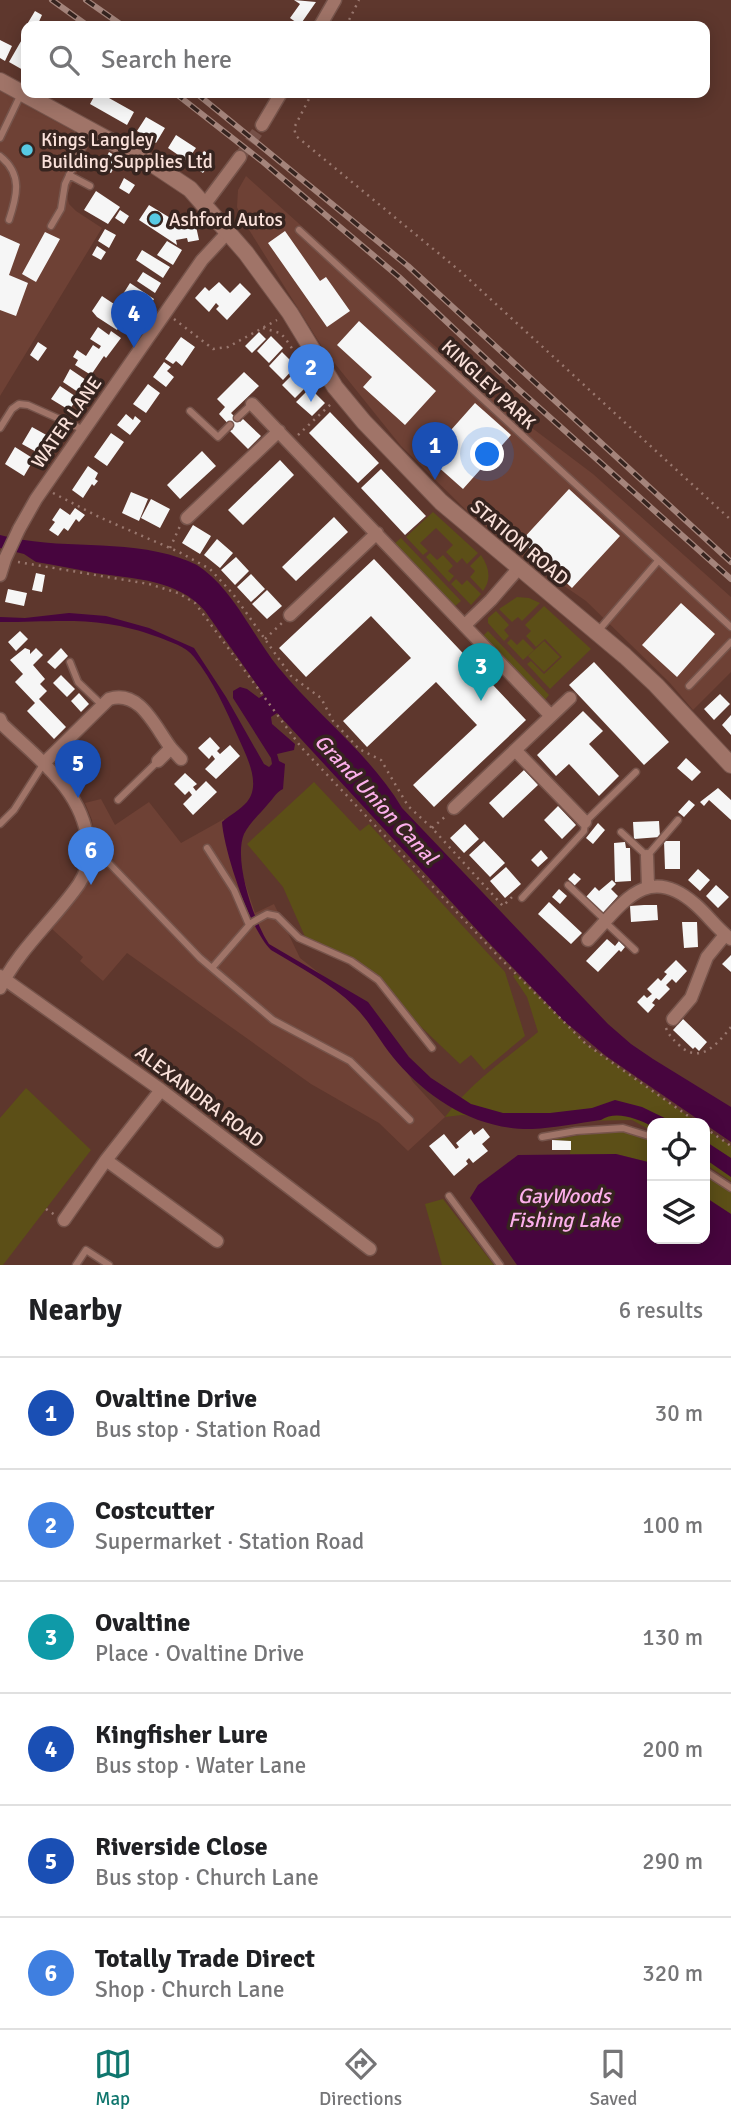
<!DOCTYPE html>
<html lang="en">
<head>
<meta charset="utf-8">
<style>
	:root { --surface:#fff; --page:#f6f6f6; --text:#202124; --muted:#757577; --line:#e0e0e0; --accent:#0f766e }
	body { margin:0; font-family:Signika,sans-serif; background:var(--page); color:var(--text) }
	.controls { position:absolute; right:21px; bottom:21px; display:grid; overflow:hidden; border-radius:14px; box-shadow:0 4px 18px #0003 }
	.controls button { width:63px; height:63px; display:grid; place-items:center; padding:0; border:0; border-bottom:2px solid var(--line); background:var(--surface); color:var(--text); font:35px sans-serif }
	.you { position:absolute; left:488px; top:455px; width:24px; height:24px; margin:-18px; border:5px solid #fff; border-radius:50%; background:#1a73e8; box-shadow:0 0 0 10px #1a73e833 }
	.badge { display:grid; place-items:center; width:46px; height:46px; border-radius:50%; background:var(--accent); color:#fff; font-size:23px; font-weight:700 }
	.pin { position:absolute; translate:-50% -58px; filter:drop-shadow(0 2px 4px #0008) }
	.pin::after { content:''; position:absolute; top:37px; width:24px; height:21px; background:inherit; clip-path:polygon(0 0,100% 0,50% 100%) }
	.list { margin:0; padding:0; list-style:none }
	h2 { display:flex; justify-content:space-between; align-items:center; height:91px; margin:0; padding:0 28px; font-size:30px }
	h2 small { font-size:23px; font-weight:400; color:var(--muted) }
	.list li { display:grid; grid-template-columns:46px 1fr auto; gap:21px; align-items:center; box-sizing:border-box; height:112px; padding:0 28px; border-top:2px solid var(--line) }
	.list b { display:block; font-size:26px; white-space:nowrap }
	.list p { margin:0; font-size:23px; white-space:nowrap; color:var(--muted) }
	.list em { font-size:23px; font-style:normal; color:var(--muted) }
	.icon { flex:none; width:38px; height:38px; fill:none; stroke:currentColor; stroke-width:2; stroke-linecap:round; stroke-linejoin:round }
	.map { position:relative; flex:none; width:731px; height:1265px; overflow:hidden }
	.search { position:absolute; background:var(--surface); box-shadow:0 4px 18px #0003; left:21px; right:21px; top:21px; height:77px; display:flex; align-items:center; gap:18px; box-sizing:border-box; padding:0 24px; border-radius:14px; color:var(--muted); font-size:26px }
	.sheet { height:763px; background:var(--surface) }
	nav { display:flex; justify-content:space-around; align-items:center; box-sizing:border-box; height:98px; border-top:2px solid var(--line); background:var(--surface); font-size:19px; color:var(--muted) }
	nav a { display:grid; justify-items:center; gap:4px }
	nav .on { color:var(--accent) }
	.map>svg:first-child { display:block }
	.built { fill:#6e4135 }
	.green { fill:#5c4f17 }
	.water { fill:#47053e }
	.building { fill:#f6f6f6 }
	.lines { fill:none; stroke-linecap:round; stroke-linejoin:round }
	.minor-tunnel { stroke:#755047; stroke-width:12; stroke-dasharray:12 6; stroke-linecap:butt }
	.service-casing { stroke:#76544b; stroke-width:9 }
	.minor-casing { stroke:#76544b; stroke-width:15 }
	.tertiary-casing { stroke:#76544b; stroke-width:18 }
	.path { stroke:#99776e; stroke-width:2.5; stroke-dasharray:2 5; stroke-linecap:butt }
	.service { stroke:#a07468; stroke-width:6 }
	.minor { stroke:#a07468; stroke-width:12 }
	.tertiary { stroke:#a07468; stroke-width:16 }
	.rail-casing { stroke:#a4847b; stroke-width:6 }
	.rail { stroke:#36241f; stroke-width:3.5; stroke-dasharray:10; stroke-linecap:butt }
	.minor-bridge-casing { stroke:#76544b; stroke-width:15; stroke-linecap:butt }
	.minor-bridge { stroke:#a07468; stroke-width:12 }
	.poi-dot { fill:#57c9e3; stroke:#36241f; stroke-width:2.5 }
	.labels { text-anchor:middle; stroke-width:7; stroke-linejoin:round; paint-order:stroke }
	.poi-label { font-size:19px; fill:#fae1da; stroke:#36241f; text-anchor:start }
	.street-label { font-size:19px; fill:#fae1da; stroke:#36241f }
	.water-label { font-size:21px; font-style:italic; fill:#fcafeb; stroke:#36241f }
</style>
</head>
<body>
<div class="map">
<svg width="731" height="1265" viewBox="0 0 731 1265">
	<rect width="100%" height="100%" fill="#5e372d"/>
	<path class="built" d="M0,91L91,141L67,195L69,204L76,211L102,228L0,396Z
		M246,176L465,373L507,409L593,474L731,597V672L693,710L670,683L586,601L525,559L465,509L401,446L324,350L241,217L237,207L238,190Z
		M101,799L115,825L149,802L181,843L224,819L255,913L274,904L300,958L374,1016L413,1082L445,1117L408,1151L379,1123L311,1084L127,953L103,981L80,961L83,957L52,929L74,903L91,878L94,836L92,820L85,803Z"/>
	<path class="green" d="M433,512L478,553L467,564L462,558L457,563L446,552L453,545L436,528L420,543L428,551L423,555L406,537Z
		M401,538L461,601L454,607L394,544Z
		M430,553L437,560L443,555L453,566L448,571L454,576L449,582L426,557Z
		M481,555C489,567 492,579 483,591L470,577L475,571L470,566Z
		M456,579L462,585L467,580L481,594L471,605L451,584Z
		M517,597L529,598L540,603L522,621L518,617L512,622L499,609Z
		M544,606L591,649L550,689L527,664L531,661L544,674L562,657L545,639L536,647L526,636L531,631L525,625Z
		M496,611L509,625L504,630L509,636L504,641L488,623V618Z
		M488,631L549,695L544,701L483,636Z
		M511,639L517,645L523,639L534,650L523,660L507,643Z
		M544,641L560,657L544,672L528,656Z
		M314,782L360,831L369,824L505,972L525,1036L484,1070L471,1055L460,1064L356,965L306,939L283,887L247,844Z
		M516,974L586,1044L698,1123H652V1131L632,1120L526,1122L462,1115L445,1117C470,1083 506,1059 538,1032L527,997L513,976Z
		M26,1088L91,1150L3,1265H0V1118Z
		M705,1128L731,1146V1181L705,1164Z
		M603,1131H621L652,1141V1163L616,1154H570L571,1141L552,1140Z
		M705,1174L731,1191V1214L705,1197Z
		M443,1199L494,1265H442L425,1204Z"/>
	<path class="water" d="M0,535C59,551 122,538 180,558C188,561 197,564 204,570C236,595 253,636 278,667C317,715 370,754 402,808L608,1024L631,1044L653,1059L731,1107V1142L606,1056L564,1021L491,945L277,713L271,717L272,724L295,744L294,750L277,754L279,761L285,764L283,789C275,793 274,798 268,804C260,814 250,822 244,834C233,860 254,922 269,944L368,1002L409,1057L431,1078L471,1104L503,1113H550L592,1108L615,1100L642,1107L675,1123H652V1126C637,1119 616,1110 601,1120C578,1123 555,1128 532,1129C478,1130 431,1101 397,1062C382,1045 371,1023 355,1007C331,983 299,967 271,950C250,930 224,851 222,822C230,815 240,810 247,802C262,784 246,755 238,737C226,710 213,680 194,657C186,646 170,642 158,637C99,615 60,622 0,622V617L25,618L69,613L106,616L149,628L194,648L226,697L264,764L269,767L272,764L271,758L233,698V691L240,687L247,689L259,698L264,695L205,611C178,579 133,579 95,573C75,569 56,565 36,562L24,554L0,548Z
		M705,1141L731,1158V1177L705,1159Z
		M616,1154L652,1163V1239H705V1197L731,1214V1265H517L470,1198L478,1185L518,1155Z"/>
	<path class="building" d="M294,0L316,2L300,25L290,18L300,4Z
		M35,11L42,15L37,26H26Z
		M24,36L26,37V65L23,70L9,62Z
		M0,40L12,46L5,61L0,58Z
		M96,93H100L134,112L127,125L90,104Z
		M146,117L165,128L156,143L137,131Z
		M176,135L196,148L187,161L168,148Z
		M204,151L214,157L203,173L192,166Z
		M109,152L119,158L111,173L101,168Z
		M124,178L135,185L129,194L119,188Z
		M96,191L120,207L108,224L84,210Z
		M149,205L172,219L173,226L185,224L184,219L194,217L199,240L188,242L187,238L176,240L177,245L139,220Z
		M120,210L129,216L124,224L115,218Z
		M105,229L116,235L109,248L98,241Z
		M285,231L320,281L326,277L350,311L327,327L268,243Z
		M45,232L60,239L36,282L22,274Z
		M0,235L20,244L9,275L28,283L16,316L0,310Z
		M167,241L182,250L173,265L157,255Z
		M97,246L106,252L101,260L92,255Z
		M142,250L170,267L163,278L136,260Z
		M143,272L161,283L155,293L137,281Z
		M219,282L230,293L240,283L251,294L227,320L216,309L219,306L216,303L209,312L195,298L205,287L209,291Z
		M130,283L154,299L150,305L137,302L132,310L118,302Z
		M102,296L123,310L117,319L122,322L117,330L97,317L92,311Z
		M359,321L436,391L405,425L363,387L372,377L337,345Z
		M98,327L109,335L111,331L121,338L106,358L104,356L91,375L75,365L78,360L73,357L77,350L86,356L93,345L99,349L101,346L90,339Z
		M259,332L266,339L252,353L245,346Z
		M271,336L283,348L269,363L257,351Z
		M181,337L195,347L182,366L176,361L173,364L165,359Z
		M38,342L47,348L38,361L30,355Z
		M282,352L296,366L283,380L269,366Z
		M164,362L171,367L167,371L174,377L166,387L153,377Z
		M70,369L89,382L81,394L63,382Z
		M296,371L309,384L295,398L282,385Z
		M244,372L259,386L231,413L240,422L243,419L261,436L248,449L230,431L233,429L219,414L225,407L217,399Z
		M148,384L160,393L146,413L133,404Z
		M60,386L78,398L69,410L51,399Z
		M310,388L325,403L312,416L296,402Z
		M475,403L511,435L463,489L427,457Z
		M330,412L379,463L358,483L309,433Z
		M126,414L133,420L135,416L141,421L130,435L117,425Z
		M32,427L50,437L40,454L22,444Z
		M111,433L124,442L107,466L94,457Z
		M15,447L34,459L24,476L5,464Z
		M202,451L216,466L180,499L167,485Z
		M280,460L294,475L243,525L228,510Z
		M88,466L98,473L95,479L98,481L94,486L92,484L83,498L72,490Z
		M381,469L426,516L405,535L361,488Z
		M569,489L620,536L572,588L521,541Z
		M131,492L148,499L139,521L122,513Z
		M151,499L170,509L160,528L141,518Z
		M60,508L70,515L75,508L85,515L79,522L76,519L68,531L64,528L58,536L49,530L55,522L52,520Z
		M334,517L348,532L296,581L282,567Z
		M193,525L211,536L200,554L182,543Z
		M217,539L233,553L220,568L204,555Z
		M236,557L249,571L235,585L221,570Z
		M374,559L526,720L434,807L413,785L477,725L436,682L367,747L343,721L411,658L371,616L306,677L279,648Z
		M36,573L45,575L42,592L32,590Z
		M251,574L265,589L251,602L237,587Z
		M8,589L27,593L24,606L5,602Z
		M267,590L282,606L267,619L252,604Z
		M681,603L715,634L677,677L642,645Z
		M20,631L28,639L16,651L8,642Z
		M25,648L30,650V654L36,648L43,655L33,665L45,679L40,684L47,691L39,699L66,727L54,739L27,711L35,703L15,682L23,674L10,660Z
		M61,648L68,656L55,669L47,662Z
		M594,662L669,742L644,765L569,685Z
		M61,675L75,689L67,697L53,683Z
		M79,693L89,704L81,712L71,701Z
		M720,694L730,704L714,720L704,709Z
		M583,711L603,731L589,744L619,776L599,796L569,764L556,776L537,755Z
		M731,715V735L722,725Z
		M210,737L220,748L217,751L220,754L230,745L240,756L216,779L205,769L215,759L212,755L209,759L198,748Z
		M686,758L701,772L692,781L677,768Z
		M524,770L538,785L503,818L489,803Z
		M185,773L197,784L193,787L196,791L206,781L217,792L193,815L183,804L192,795L189,791L185,795L174,784Z
		M718,788L731,800V820L709,800L704,806L700,802Z
		M689,800L695,805L684,817L678,812Z
		M558,806L576,825L562,839L544,820Z
		M659,821L660,837L634,839L633,822Z
		M598,823L605,830L593,844L586,838Z
		M465,824L479,839L464,853L450,838Z
		M484,841L505,863L490,877L469,855Z
		M664,841H680V869H665Z
		M625,842L626,848H630L631,881L615,882L614,843Z
		M541,850L548,858L538,867L531,860Z
		M506,867L521,884L505,898L490,881Z
		M698,869L710,880L700,891L688,880Z
		M574,873L581,879L574,886L568,879Z
		M612,880L616,884L611,889L618,896L603,913L586,897L595,887L599,891Z
		M716,885L729,897L718,908L706,896Z
		M559,889L567,896L560,904L552,897Z
		M549,902L582,933L571,944L538,914Z
		M644,905H657L658,920L631,922L630,906Z
		M682,922H697L698,947L684,948Z
		M607,939L615,946L619,941L625,947L621,952L619,950L598,972L586,961Z
		M731,955V972L722,964Z
		M676,960L687,971L676,983L672,979L666,985L670,989L659,1000L656,998L652,1003L655,1005L648,1013L637,1002L644,995L647,998L652,994L647,989L658,978L661,981L667,974L664,972Z
		M683,1019L707,1042L699,1051L695,1047L693,1049L673,1030Z
		M483,1128L490,1137L482,1144L488,1151L473,1163L469,1158L466,1161L468,1164L454,1176L429,1146L444,1134L456,1149L459,1147L456,1143L471,1130L474,1135Z
		M552,1140L571,1141V1150H552Z"/>
	<g class="lines">
		<path class="minor-tunnel" d="M240,157L262,125"/>
		<defs>
			<path id="service" d="M0,138L21,94
				M0,156C23,174 17,196 9,220
				M69,175L90,186
				M51,226L61,209L65,184L90,131
				M299,230L731,627
				M190,411L218,437L230,425
				M237,418L252,404
				M0,428L12,409L19,404L28,405L84,430
				M598,631L658,561
				M70,662L78,682L102,705
				M689,686L731,642
				M118,800L158,761
				M0,824L14,810L44,763
				M621,832L647,856L678,820
				M207,848L234,890L249,925
				M89,854L106,860L200,958L273,1020L350,1061L410,1120
				M568,885L605,920
				M522,898L584,831L585,822L636,772
				M605,922L635,950
				M212,968L251,923L267,914L277,916L299,938L351,961L378,980L432,1048
				M542,1137L576,1131L623,1128L652,1137
				M705,1171L731,1188
				M449,1196L500,1265
				M76,1265L86,1250L109,1265"/>
			<path id="minor" d="M320,26L335,0
				M262,125L281,93
				M205,204L240,157
				M252,404L551,716
				M187,518L279,431
				M19,529L36,499L202,260L228,232
				M0,575L5,559
				M290,615L377,533
				M465,625L491,600L518,569
				M0,719L2,724C37,758 83,790 88,843C90,858 87,872 79,884C54,920 19,949 0,988
				M171,748L181,759
				M515,750L585,822
				M44,763L109,699C140,689 155,727 171,748L158,761
				M454,808L570,698
				M647,856L648,886
				M588,940C621,906 646,861 695,904C708,915 717,929 731,939
				M0,976L161,1090L370,1249
				M673,1019L691,998L707,957L725,935
				M106,1160L217,1241
				M64,1220L106,1160L161,1090"/>
			<path id="tertiary" d="M0,81L151,163L190,189L246,253L290,313L335,387L364,422L441,502L625,656L656,685L731,765"/>
		</defs>
		<use href="#service" class="service-casing"/>
		<use href="#minor" class="minor-casing"/>
		<use href="#tertiary" class="tertiary-casing"/>
		<path class="path" d="M346,26L359,0
			M312,93L294,128L296,136L460,271L731,520
			M174,319L213,349L228,347L277,320
			M263,328L280,333L285,338L314,381
			M298,435L331,404
			M53,493L99,517L179,552L210,569L233,594L291,676L321,698L333,721L359,749L381,760L408,806L432,828L503,906L512,897
			M170,548L180,526
			M18,562L149,584L178,593L195,603L301,747L501,959L586,1044L698,1123
			M265,639L283,622
			M432,828L447,815
			M666,1028C669,1036 674,1040 680,1046C701,1065 718,1043 731,1027
			M705,1128L731,1146
			M46,1209L55,1215"/>
		<use href="#service" class="service"/>
		<use href="#minor" class="minor"/>
		<use href="#tertiary" class="tertiary"/>
		<defs>
			<path id="rail" d="M52,0L88,26
				M86,0L123,26
				M175,93L263,162L399,277L517,388L731,579
				M196,93L408,266L731,562"/>
		</defs>
		<use href="#rail" class="rail-casing"/>
		<use href="#rail" class="rail"/>
		<defs>
			<path id="minor-bridge" d="M5,559L19,529"/>
		</defs>
		<use href="#minor-bridge" class="minor-bridge-casing"/>
		<use href="#minor-bridge" class="minor-bridge"/>
	</g>
	<g class="poi-dot">
		<circle cx="27" cy="150" r="7"/>
		<circle cx="155" cy="219" r="7"/>
	</g>
	<g class="labels">
		<g class="poi-label">
			<text x="41" y="146">Kings Langley<tspan x="41" dy="22">Building Supplies Ltd</tspan></text>
			<text x="169" y="226">Ashford Autos</text>
		</g>
		<g class="street-label">
			<text transform="translate(489 384) rotate(43)" y="7">KINGLEY PARK</text>
			<text transform="translate(66 422) rotate(-55)" y="7">WATER LANE</text>
			<text transform="translate(520 542) rotate(40)" y="7">STATION ROAD</text>
			<text transform="translate(200 1096) rotate(37)" y="7">ALEXANDRA ROAD</text>
		</g>
		<g class="water-label">
			<text transform="translate(376 799) rotate(47)" y="7">Grand Union Canal</text>
			<text x="564" y="1203">GayWoods<tspan x="564" dy="24">Fishing Lake</tspan></text>
		</g>
	</g>
</svg>
<div class="controls">
<button><svg class="icon" aria-label="locate" viewBox="0 0 24 24"><circle cx="12" cy="12" r="6"/><path d="M12 2v4M12 18v4M2 12h4M18 12h4"/></svg></button>
<button><svg class="icon" aria-label="layers" viewBox="0 0 24 24"><path d="M12 4l9 5-9 5-9-5zM3 14l9 5 9-5"/></svg></button>
</div>
<div class="you"></div>
<div class="pin badge" style="left:435px;top:480px;background:#1a4fb4">1</div>
<div class="pin badge" style="left:311px;top:402px;background:#3f7fe0">2</div>
<div class="pin badge" style="left:481px;top:701px;background:#0f9aa8">3</div>
<div class="pin badge" style="left:134px;top:348px;background:#1a4fb4">4</div>
<div class="pin badge" style="left:78px;top:798px;background:#1a4fb4">5</div>
<div class="pin badge" style="left:91px;top:885px;background:#3f7fe0">6</div>
<div class="search"><svg class="icon" aria-label="search" viewBox="0 0 24 24"><circle cx="10" cy="10" r="6"/><path d="M15 15l6 6"/></svg>Search here</div>
</div>
<section class="sheet">
<h2>Nearby<small>6 results</small></h2>
<ul class="list">
<li><span class="badge" style="background:#1a4fb4">1</span><div><b>Ovaltine Drive</b><p>Bus stop · Station Road</p></div><em>30 m</em></li>
<li><span class="badge" style="background:#3f7fe0">2</span><div><b>Costcutter</b><p>Supermarket · Station Road</p></div><em>100 m</em></li>
<li><span class="badge" style="background:#0f9aa8">3</span><div><b>Ovaltine</b><p>Place · Ovaltine Drive</p></div><em>130 m</em></li>
<li><span class="badge" style="background:#1a4fb4">4</span><div><b>Kingfisher Lure</b><p>Bus stop · Water Lane</p></div><em>200 m</em></li>
<li><span class="badge" style="background:#1a4fb4">5</span><div><b>Riverside Close</b><p>Bus stop · Church Lane</p></div><em>290 m</em></li>
<li><span class="badge" style="background:#3f7fe0">6</span><div><b>Totally Trade Direct</b><p>Shop · Church Lane</p></div><em>320 m</em></li>
</ul>
</section>
<nav>
<a class="on"><svg class="icon" aria-label="map" viewBox="0 0 24 24"><path d="M3 6l6-2 6 2 6-2v14l-6 2-6-2-6 2zM9 4v14M15 6v14"/></svg>Map</a>
<a><svg class="icon" aria-label="directions" viewBox="0 0 24 24"><path d="M12 3l9 9-9 9-9-9zM9 14v-3h6M13 9l2 2-2 2"/></svg>Directions</a>
<a><svg class="icon" aria-label="saved" viewBox="0 0 24 24"><path d="M7 4h10v16l-5-4-5 4z"/></svg>Saved</a>
</nav>
</body>
</html>
